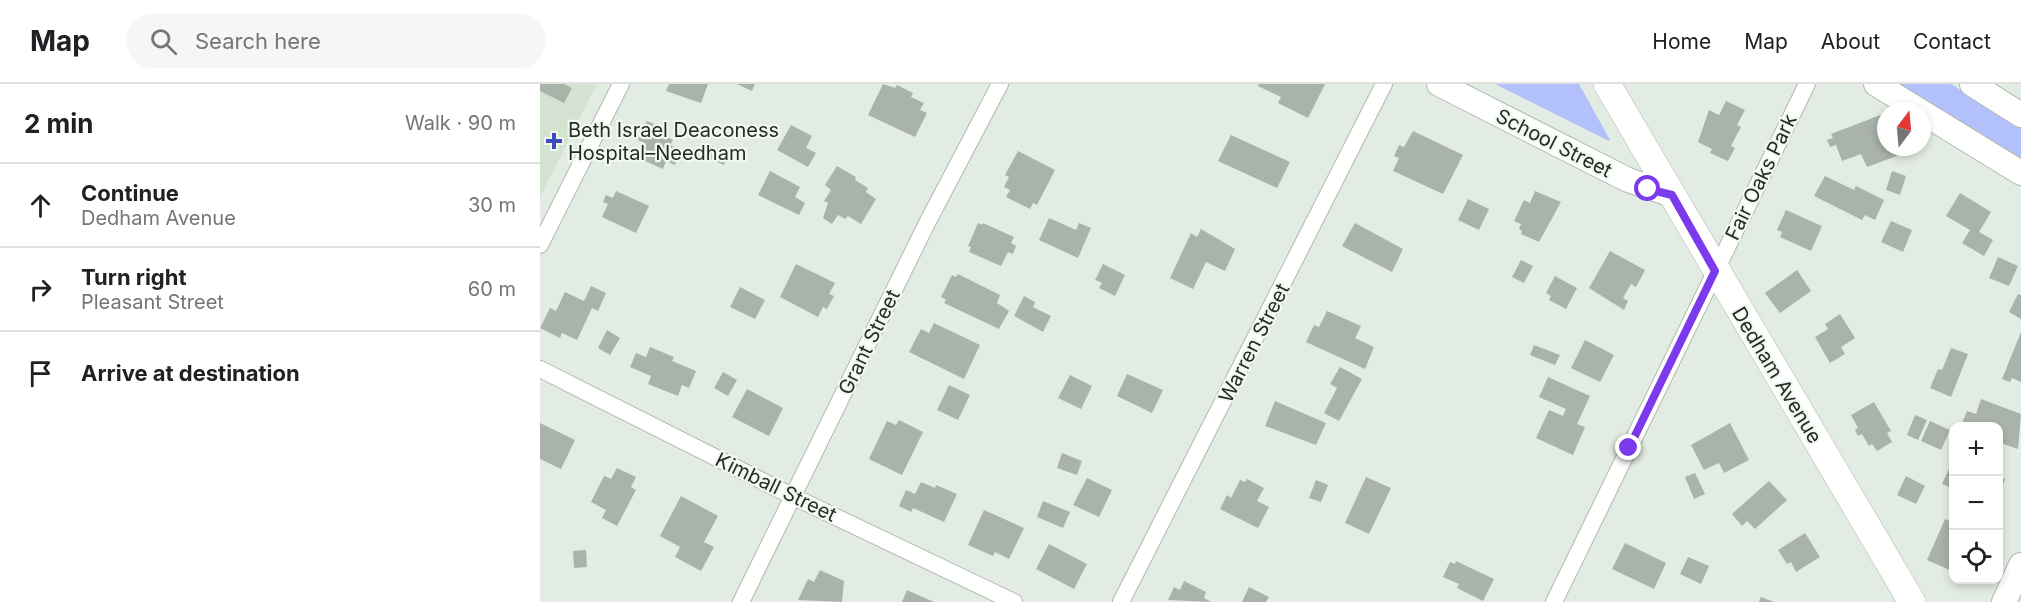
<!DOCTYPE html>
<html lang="en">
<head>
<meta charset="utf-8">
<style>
	:root { --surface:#fff; --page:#f6f6f6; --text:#202124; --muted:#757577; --line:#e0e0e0 }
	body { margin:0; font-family:Inter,sans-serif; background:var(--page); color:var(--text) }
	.controls { position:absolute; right:18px; bottom:18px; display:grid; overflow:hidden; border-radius:12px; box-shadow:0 3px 9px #0003 }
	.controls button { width:54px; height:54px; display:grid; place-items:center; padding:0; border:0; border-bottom:2px solid var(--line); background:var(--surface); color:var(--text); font:30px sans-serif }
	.compass { position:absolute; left:1337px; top:18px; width:54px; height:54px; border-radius:50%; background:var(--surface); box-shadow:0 3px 9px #0003; rotate:16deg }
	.stop { position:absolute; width:18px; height:18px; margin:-14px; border:4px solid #7c3aed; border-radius:50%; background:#fff }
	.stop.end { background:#7c3aed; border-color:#fff; box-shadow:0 2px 6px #0008 }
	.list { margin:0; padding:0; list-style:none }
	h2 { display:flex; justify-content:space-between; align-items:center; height:78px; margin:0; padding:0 24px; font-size:26px }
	h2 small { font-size:20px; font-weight:400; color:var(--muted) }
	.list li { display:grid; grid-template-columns:39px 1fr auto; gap:18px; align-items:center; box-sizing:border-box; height:84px; padding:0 24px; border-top:2px solid var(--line) }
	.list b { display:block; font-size:22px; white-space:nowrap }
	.list p { margin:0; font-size:20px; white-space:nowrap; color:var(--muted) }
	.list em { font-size:20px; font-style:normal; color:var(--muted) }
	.icon { flex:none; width:33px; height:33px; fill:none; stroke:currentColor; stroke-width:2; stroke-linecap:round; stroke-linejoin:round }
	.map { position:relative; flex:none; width:1481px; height:518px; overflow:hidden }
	header { display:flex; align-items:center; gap:36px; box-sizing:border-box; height:84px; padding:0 30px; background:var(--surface); border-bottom:2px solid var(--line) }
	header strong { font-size:28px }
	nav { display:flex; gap:33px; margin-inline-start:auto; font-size:21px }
	.search { width:420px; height:54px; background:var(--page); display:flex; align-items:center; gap:15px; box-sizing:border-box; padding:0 21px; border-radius:33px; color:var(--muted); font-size:22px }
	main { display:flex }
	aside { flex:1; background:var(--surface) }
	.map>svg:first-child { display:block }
	.built { fill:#d4e2d2 }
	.green { fill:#b2c1fb }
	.building { fill:#aab3a9 }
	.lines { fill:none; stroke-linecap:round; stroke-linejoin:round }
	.street-casing { stroke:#b0b9af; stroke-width:18 }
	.secondary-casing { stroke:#b0b9af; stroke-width:26 }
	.primary-casing { stroke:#b0b9af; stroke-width:28 }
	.street { stroke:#fff; stroke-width:16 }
	.secondary { stroke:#fff; stroke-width:24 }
	.primary { stroke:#fff; stroke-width:27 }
	.route { stroke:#7c3aed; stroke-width:8 }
	.poi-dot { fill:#4049bd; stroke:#f0f9ef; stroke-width:2 }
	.labels { text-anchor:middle; stroke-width:4.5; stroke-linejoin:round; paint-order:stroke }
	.poi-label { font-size:20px; fill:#272a26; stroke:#f0f9ef; text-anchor:start }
	.street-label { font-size:20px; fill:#272a26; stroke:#f0f9ef }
</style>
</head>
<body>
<header>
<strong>Map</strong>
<div class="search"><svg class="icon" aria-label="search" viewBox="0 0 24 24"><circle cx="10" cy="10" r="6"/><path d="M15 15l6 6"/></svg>Search here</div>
<nav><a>Home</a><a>Map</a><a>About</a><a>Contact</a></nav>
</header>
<main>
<aside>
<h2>2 min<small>Walk · 90 m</small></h2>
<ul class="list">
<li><svg class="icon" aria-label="ahead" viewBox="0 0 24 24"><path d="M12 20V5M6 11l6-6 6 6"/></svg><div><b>Continue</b><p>Dedham Avenue</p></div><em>30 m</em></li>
<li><svg class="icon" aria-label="right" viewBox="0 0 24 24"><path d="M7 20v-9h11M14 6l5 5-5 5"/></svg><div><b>Turn right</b><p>Pleasant Street</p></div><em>60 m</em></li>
<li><svg class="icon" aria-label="arrive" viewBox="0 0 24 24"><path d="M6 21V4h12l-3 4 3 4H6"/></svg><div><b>Arrive at destination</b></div></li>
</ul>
</aside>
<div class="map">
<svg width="1481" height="518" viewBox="0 0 1481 518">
	<rect width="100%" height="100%" fill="#e3ece2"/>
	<path class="built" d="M0,0H57L0,113Z"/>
	<path class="green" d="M955,0H1039L1070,56L1069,57Z
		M1354,0H1411L1481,43V79Z"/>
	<path class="building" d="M0,0H24L32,4L24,19L0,7Z
		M129,0H168L161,19L126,7Z
		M197,0H215L212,7Z
		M343,0L355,4L357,1L373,9L371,13L384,19L380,26L387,29L375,53L328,31Z
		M719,0H785L768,34L738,19L741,13L718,2Z
		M1186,17L1205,26L1197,41L1201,43L1191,62L1195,64L1188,77L1170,69L1172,65L1158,58L1169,26L1179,31Z
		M1343,30L1346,38V63H1356L1359,71L1327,83L1321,70L1302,77L1296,61L1290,63L1287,56L1293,54L1291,50Z
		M107,37L123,44L120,50L133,56L130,61L141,66L135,81L126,77L123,85L98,74L105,59L98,56Z
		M251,41L272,52L266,64L276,69L268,83L237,66Z
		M873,47L923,71L903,110L853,87L859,74L854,72L859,61L864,63Z
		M691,51L750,78L737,104L678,77Z
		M172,62L188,70L184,81L167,74Z
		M478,67L515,86L497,121L493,119L490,125L466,113L470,106L464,103L469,93L465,91Z
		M297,82L316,93L315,96L328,104L326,108L336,115L321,140L308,132L305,135L298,131L292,140L283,134L288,119L284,117L291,106L285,101Z
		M230,87L260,103L255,113L265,119L259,131L218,111Z
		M1352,87L1366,92L1360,111L1346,106Z
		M1285,92L1314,106L1316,102L1344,116L1335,136L1325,131L1322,136L1274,112Z
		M76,107L109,122L96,149L62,133L68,120L63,118L66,111L73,114Z
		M995,107L1021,118L999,158L981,150L982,147L979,145L981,140L974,137L984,116L990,119Z
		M1420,109L1451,128L1439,148L1453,156L1444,172L1422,159L1430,146L1406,132Z
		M928,115L949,125L939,146L918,136Z
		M1246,126L1282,142L1271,167L1240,153L1242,148L1237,146Z
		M509,134L536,146L539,139L551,144L538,174L499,156Z
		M1351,137L1372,146L1363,168L1341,158Z
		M438,139L442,141L443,139L474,153L471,159L476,162L473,170L468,168L461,182L429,168L431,163L428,162Z
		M815,139L863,165L852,188L802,162Z
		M661,145L695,165L685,187L666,178L653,205L630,194L651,149L657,153Z
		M1070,167L1105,186L1096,203L1091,200L1083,214L1088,217L1084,226L1049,204Z
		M1458,173L1478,182L1469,202L1449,194Z
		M981,176L993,182L984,199L972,193Z
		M256,180L295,199L289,210L294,212L287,225L283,223L278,233L240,213Z
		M563,180L585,191L575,212L559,204L562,199L555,196Z
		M1257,186L1271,207L1240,229L1225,209Z
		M418,190L460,211L457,219L469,227L459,245L404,219L406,216L401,213L412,191L416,193Z
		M1015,192L1037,204L1026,225L1009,216L1011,212L1006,209Z
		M51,202L66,209L58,227L52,224L37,256L22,249L20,254L0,244L10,224L16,227L25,208L44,217Z
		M200,203L225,216L215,235L190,223Z
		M1478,210L1481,211V235L1469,228Z
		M484,212L495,218L493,223L511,232L503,248L474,232Z
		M787,227L821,242L815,254L834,263L825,285L766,258L774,241L779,243Z
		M1300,230L1315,254L1301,263L1305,270L1290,279L1275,253L1288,245L1285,240Z
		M394,239L440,261L424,295L369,268L381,245L389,249Z
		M67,246L80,254L70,271L58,264Z
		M1481,248V298L1472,294L1470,298L1462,295Z
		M1045,256L1074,271L1060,298L1031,284Z
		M994,261L1020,271L1015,281L990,271Z
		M110,263L134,273L132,277L156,287L149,304L142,301L138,312L108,300L111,292L90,283L96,269L106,273Z
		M1411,264L1428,270L1411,313L1390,304L1398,285L1402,286Z
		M800,283L822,295L799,337L784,329L797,304L790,300Z
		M183,288L197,296L188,312L174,304Z
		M587,290L623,306L612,329L577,312Z
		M530,291L552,302L541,325L518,314Z
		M1008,293L1050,312L1037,340L1045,343L1033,371L996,354L1009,326L1023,332L1026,325L999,313Z
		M409,301L430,311L418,336L397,326Z
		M207,305L243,324L229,352L192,333Z
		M1441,315L1481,330L1478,365L1458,358V342H1421L1427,327L1436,330Z
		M735,317L786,339L776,361L725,342Z
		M1334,318L1351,347L1347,349L1352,358L1337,367L1332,360L1329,362L1322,350L1318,352L1315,346L1318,344L1311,331Z
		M1375,331L1387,336L1378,356L1367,351Z
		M359,336L383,348L362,391L329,375L347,337L356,341Z
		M1390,337L1410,346L1401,366L1381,357Z
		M0,339L35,356L21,385L0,375Z
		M1190,339L1209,376L1184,389L1179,379L1164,386L1151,361Z
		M522,369L542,377L537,391L517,384Z
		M1414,374V405L1402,400Z
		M77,384L96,393L91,403L96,406L77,442L62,434L66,426L51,418L64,392L71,395Z
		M1155,389L1165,410L1154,415L1145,393Z
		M1366,392L1385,402L1376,420L1357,411Z
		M826,393L851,404L829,450L805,439Z
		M1458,393L1465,395L1459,411H1458Z
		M547,394L572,406L559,433L533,421Z
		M707,395L724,404L717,417L729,423L718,444L680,425L687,411L691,414L700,396L705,398Z
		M776,396L788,401L781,418L769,414Z
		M1229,397L1247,416L1215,445L1207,437L1202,442L1192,430Z
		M381,398L395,404L396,401L417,410L404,438L373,424L371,428L359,422L366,406L375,410Z
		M141,412L178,432L164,458L174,463L161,487L135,473L140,463L120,452Z
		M503,417L530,428L523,444L497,433Z
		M444,426L484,444L469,475L455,468L453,472L428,461Z
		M1405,435L1414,439V488L1387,476Z
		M1265,449L1280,473L1256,488L1251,478L1247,480L1238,466Z
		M1085,459L1126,479L1114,505L1072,485Z
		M509,460L547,480L534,505L496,485Z
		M46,466L47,483L34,484L33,467Z
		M1148,473L1169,482L1161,500L1140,490Z
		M916,477L954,495L943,517L917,504L919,500L903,493L910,478L915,480Z
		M280,486L304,497L302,518L258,516L268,495L274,498Z
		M644,497L666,508L664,514L671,518L628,516L634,503L640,506Z
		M709,503L729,513L726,518H702Z
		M367,506L394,518H362Z
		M1221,513L1234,518H1219Z"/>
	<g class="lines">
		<defs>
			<path id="street" d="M0,161L81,0
				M0,285L254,413L474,518
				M201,518L386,141L460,0
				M581,518L844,0
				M1014,518L1267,0"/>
			<path id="secondary" d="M899,0L1088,96L1132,111
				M1336,0L1481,89
				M1432,0L1481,31
				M1464,518L1481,481"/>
			<path id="primary" d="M1067,0L1372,518"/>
		</defs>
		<use href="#street" class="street-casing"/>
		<use href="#secondary" class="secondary-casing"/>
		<use href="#primary" class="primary-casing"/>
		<use href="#street" class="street"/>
		<use href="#secondary" class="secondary"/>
		<use href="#primary" class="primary"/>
	</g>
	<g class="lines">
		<path class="route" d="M1089,364L1175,187L1132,111L1108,105"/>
	</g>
	<path class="poi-dot" d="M11 48h6v6h6v6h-6v6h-6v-6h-6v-6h6z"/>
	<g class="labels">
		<g class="poi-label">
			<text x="28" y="53">Beth Israel Deaconess<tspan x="28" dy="23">Hospital–Needham</tspan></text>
		</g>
		<g class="street-label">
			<text transform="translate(1014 59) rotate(27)" y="7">School Street</text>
			<text transform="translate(1221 93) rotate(-64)" y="7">Fair Oaks Park</text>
			<text transform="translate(329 258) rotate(-64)" y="7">Grant Street</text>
			<text transform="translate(714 259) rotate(-63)" y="7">Warren Street</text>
			<text transform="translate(1237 291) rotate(59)" y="7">Dedham Avenue</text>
			<text transform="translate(236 403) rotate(26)" y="7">Kimball Street</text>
		</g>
	</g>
</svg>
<div class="controls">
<button>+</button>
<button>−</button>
<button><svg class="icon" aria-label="locate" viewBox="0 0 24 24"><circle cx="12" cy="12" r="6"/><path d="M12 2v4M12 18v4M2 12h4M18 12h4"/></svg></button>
</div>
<svg class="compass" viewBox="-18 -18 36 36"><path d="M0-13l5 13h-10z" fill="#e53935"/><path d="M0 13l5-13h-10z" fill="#757577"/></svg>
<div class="stop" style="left:1108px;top:105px"></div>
<div class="stop end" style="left:1089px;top:364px"></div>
</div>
</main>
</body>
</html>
